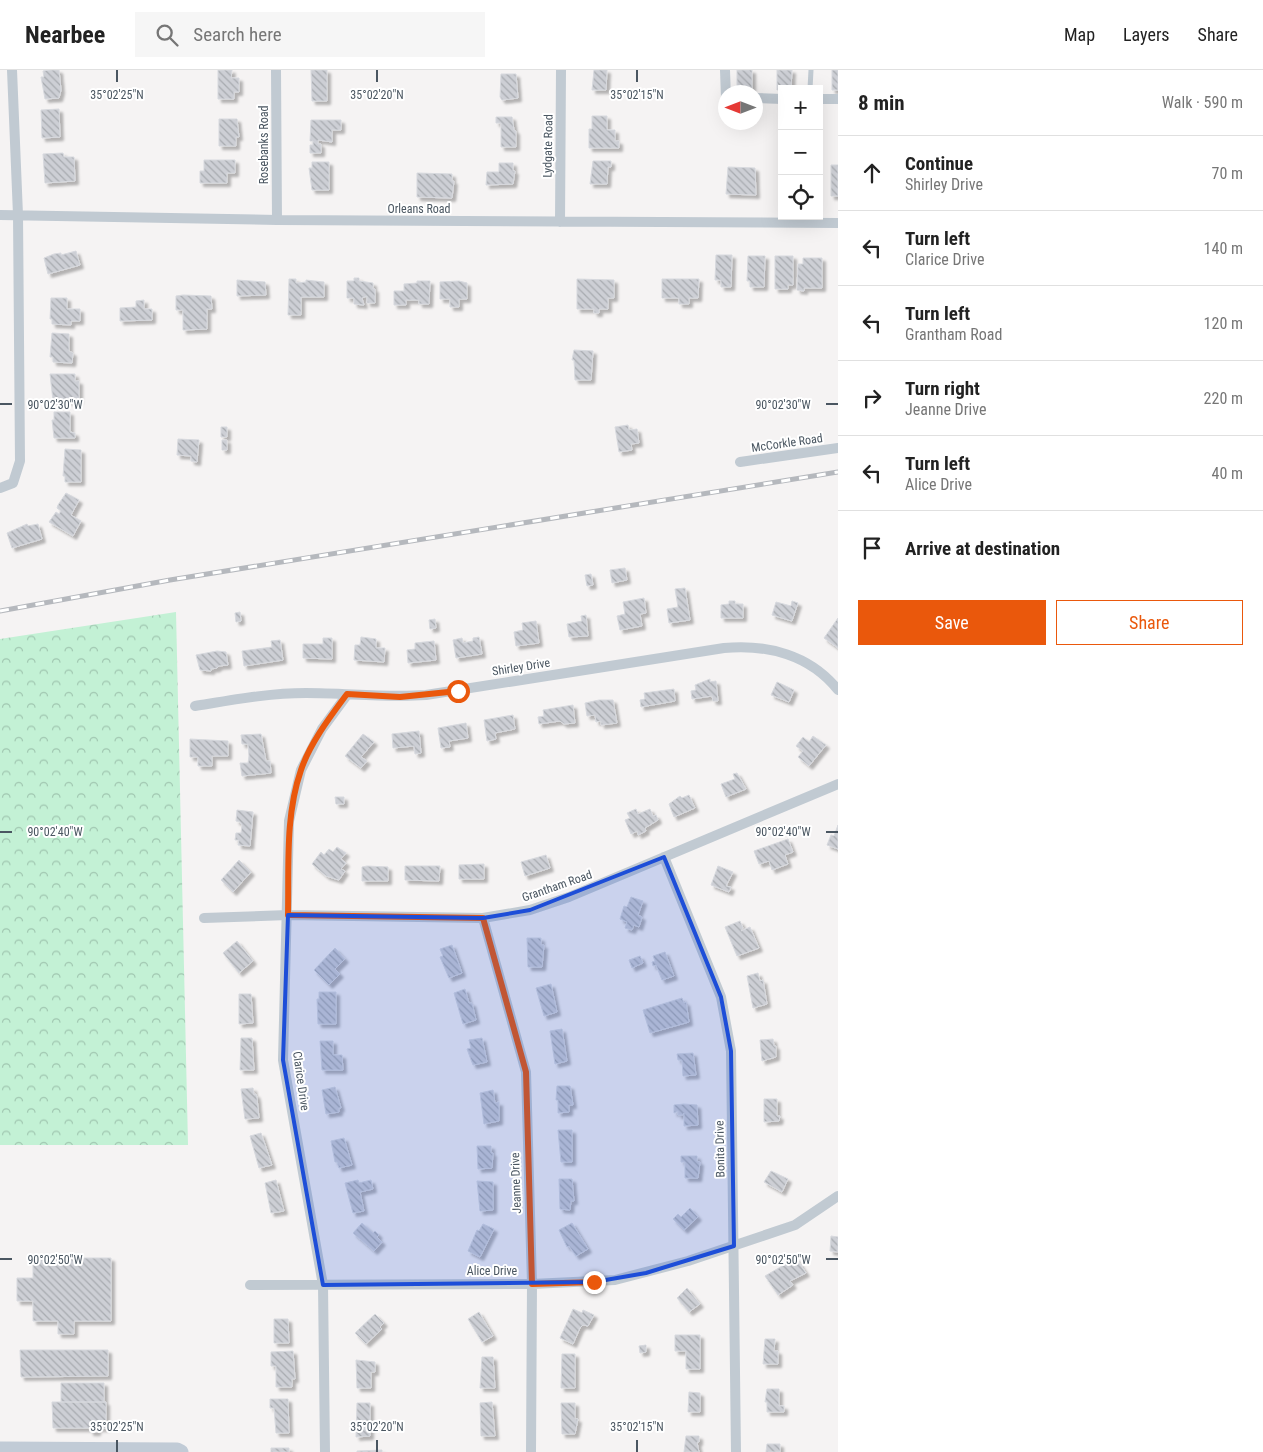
<!DOCTYPE html>
<html lang="en">
<head>
<meta charset="utf-8">
<style>
	:root { --surface:#fff; --page:#f6f6f6; --text:#222; --muted:#767676; --line:#e0e0e0; --accent:#ea580c }
	body { margin:0; font-family:"Roboto Condensed",sans-serif; background:var(--page); color:var(--text) }
	.controls { position:absolute; right:15px; top:15px; display:grid; overflow:hidden; border-radius:0px; box-shadow:0 5px 20px #0002 }
	.controls button { width:45px; height:45px; display:grid; place-items:center; padding:0; border:0; border-bottom:1px solid var(--line); background:var(--surface); color:var(--text); font:25px sans-serif }
	.compass { position:absolute; left:718px; top:15px; width:45px; height:45px; border-radius:50%; background:var(--surface); box-shadow:0 5px 20px #0002; rotate:270deg }
	.stop { position:absolute; width:15px; height:15px; margin:-11px; border:4px solid #ea580c; border-radius:50%; background:#fff }
	.stop.end { background:#ea580c; border-color:#fff; box-shadow:0 1px 5px #0008 }
	.list { margin:0; padding:0; list-style:none }
	h2 { display:flex; justify-content:space-between; align-items:center; height:65px; margin:0; padding:0 20px; font-size:21px }
	h2 small { font-size:16px; font-weight:400; color:var(--muted) }
	.list li { display:grid; grid-template-columns:32px 1fr auto; gap:15px; align-items:center; box-sizing:border-box; height:75px; padding:0 20px; border-top:1px solid var(--line) }
	.list b { display:block; font-size:19px; white-space:nowrap }
	.list p { margin:0; font-size:16px; white-space:nowrap; color:var(--muted) }
	.list em { font-size:16px; font-style:normal; color:var(--muted) }
	.actions { display:flex; gap:10px; padding:15px 20px }
	.actions a { flex:1; padding:11px 0; border:1px solid var(--accent); border-radius:0px; text-align:center; font-size:18px; color:var(--accent) }
	.actions .main { background:var(--accent); color:#fff }
	.icon { flex:none; width:28px; height:28px; fill:none; stroke:currentColor; stroke-width:2; stroke-linecap:round; stroke-linejoin:round }
	.map { position:relative; flex:none; width:838px; height:1382px; overflow:hidden }
	header { display:flex; align-items:center; gap:30px; box-sizing:border-box; height:70px; padding:0 25px; background:var(--surface); border-bottom:1px solid var(--line) }
	header strong { font-size:24px }
	nav { display:flex; gap:28px; margin-inline-start:auto; font-size:18px }
	.search { width:350px; height:45px; background:var(--page); display:flex; align-items:center; gap:12px; box-sizing:border-box; padding:0 18px; border-radius:0px; color:var(--muted); font-size:19px }
	main { display:flex }
	aside { flex:1; background:var(--surface) }
	.map>svg:first-child { display:block }
	.forest { fill:url(#forest-crowns) }
	.building { fill:url(#building-back-hatch); stroke:#d7d9de; filter:url(#shadow) }
	.lines { fill:none; stroke-linecap:round; stroke-linejoin:round }
	.lane { stroke:#c1cad2; stroke-width:5 }
	.street { stroke:#c1cad2; stroke-width:10 }
	.secondary { stroke:#c1cbd6; stroke-width:15 }
	.rail-casing { stroke:#b5b8bd; stroke-width:5 }
	.rail { stroke:#fff; stroke-width:3; stroke-dasharray:9; stroke-linecap:butt }
	.route { stroke:#ea580c; stroke-width:6 }
	.marked { fill:#1d4ed8; fill-opacity:0.2; stroke:#1d4ed8; stroke-width:4; stroke-linejoin:round }
	.ticks { fill:none; stroke:#4a5661; stroke-width:2 }
	.labels { text-anchor:middle; stroke-width:4; stroke-linejoin:round; paint-order:stroke }
	.street-label { font-size:12px; fill:#4a5661; stroke:#fff }
	.ticks-label { font-size:12px; text-anchor:middle; fill:#4a5661; stroke:#fff; stroke-width:4; stroke-linejoin:round; paint-order:stroke }
</style>
</head>
<body>
<header>
<strong>Nearbee</strong>
<div class="search"><svg class="icon" aria-label="search" viewBox="0 0 24 24"><circle cx="10" cy="10" r="6"/><path d="M15 15l6 6"/></svg>Search here</div>
<nav><a>Map</a><a>Layers</a><a>Share</a></nav>
</header>
<main>
<div class="map">
<svg width="838" height="1382" viewBox="0 0 838 1382">
	<defs>
		<pattern id="forest-crowns" width="20" height="18" patternUnits="userSpaceOnUse" patternTransform="scale(1.25)"><rect width="20" height="18" fill="#c3f1d5"/><path d="M2 6a3 3 0 1 1 6 0M12 15a3 3 0 1 1 6 0" fill="none" stroke="#a0c6b0"/></pattern>
		<pattern id="building-back-hatch" width="6" height="6" patternUnits="userSpaceOnUse" patternTransform="scale(1.25)"><rect width="6" height="6" fill="#cdcfd5"/><path d="M-1 5l2 2M0 0l6 6M5-1l2 2" fill="none" stroke="#a8abb0"/></pattern>
		<filter id="shadow"><feDropShadow dx="3.5" dy="3.5" stdDeviation="1" flood-color="#0004"/></filter>
	</defs>
	<rect width="100%" height="100%" fill="#f5f3f3"/>
	<path class="forest" d="M176,542L188,1075H0V569Z"/>
	<path class="building" d="M50,0H59L61,20L59,28L45,29L41,7H44L43,1Z
		M218,0H232L231,8H239V22H234V29H218Z
		M311,0H327V31H312Z
		M594,0H607L606,20H592Z
		M737,0H752V19H737Z
		M777,0H792L791,19L777,20Z
		M832,0H838V20H832Z
		M501,4H516L518,28L502,30L500,27Z
		M59,39L60,67L42,68L41,40Z
		M592,46H607V60H615V71H619V78H589V59H592Z
		M496,47H512L514,60L516,61V77H501V53H496Z
		M219,49H237L239,67H236V76H219Z
		M311,50H341V60H332V72L318,70V74H321V83H310V75H313V71H310Z
		M63,83L64,87H74L75,111L45,113L43,84Z
		M204,90H235V103H227V113H200V101H204Z
		M593,91H611V97H608L607,114H590Z
		M312,92H329V120H312L309,98H312Z
		M499,93H513V101H515L513,114L486,115L487,102H499Z
		M831,95H838V126H831Z
		M728,97L755,98L756,125L726,124Z
		M417,103L452,104V111H454L452,128L417,127Z
		M76,181L80,195L48,204L44,188L54,184L61,183V185Z
		M716,185H732L731,217H721V210H715Z
		M748,186H765L764,217H750V211H747Z
		M775,186H793V215H788V219H775Z
		M803,188H822V218H804V221L797,220L798,194H803Z
		M354,208H359V211L373,213V219H375V233H367V226L362,228L364,235L354,234V228H347V211H354Z
		M289,209H296V213L306,212V210L324,212V227H301V245H288Z
		M577,209L614,210V228H608V239H599V243H594V239H577Z
		M662,209H699L698,228H689V234H679V228H662Z
		M237,210L265,212L266,225L237,226Z
		M417,211H430L429,234H419V230H406V235H394V221H404V214L417,213Z
		M459,211L467,213V229H459V237H450V229H440V212Z
		M183,225L211,226L212,239H207V259L183,260V240H176V226Z
		M51,228H67V239H80V251H71V255L52,254V249H50Z
		M144,230V239H152V250L120,251V238L136,237V231Z
		M52,263L69,264V281L73,283L72,293L53,292V287H50Z
		M574,280L593,281L591,310H575L574,290H572Z
		M50,304H75V311H79V331H53Z
		M54,342H70V362L75,363V368H54L52,350H54Z
		M628,355L629,360L637,359L639,373L631,374L632,380L619,382L615,357Z
		M221,357H227V367H221Z
		M178,369L199,370L197,392L191,391V386L177,385Z
		M222,370H227V380H222Z
		M65,379L81,380V412H65V406H63Z
		M66,423L79,430L71,445L81,451L73,466L49,452L56,442L59,444L61,441L57,438L58,435Z
		M27,454L28,456L38,454L42,469L12,478L7,463Z
		M625,498L627,510L612,513L610,500Z
		M591,504L593,515L587,516L585,505Z
		M685,518L690,550L669,553L667,539L678,537L675,519Z
		M644,528L646,543L640,544L642,556L620,560L617,546L625,544L623,532Z
		M729,531H735V534H743V548H721V535L729,534Z
		M792,531L798,533L792,551L772,545L776,532L791,536Z
		M240,542L241,551L236,552L235,543Z
		M586,545L588,566L569,567L567,554L582,551L581,546Z
		M838,548V578L824,568Z
		M435,549L436,558L430,559L429,550Z
		M536,551L539,573L516,576L514,562L523,560L522,553Z
		M361,567L376,569V578H385L384,592L354,590L355,575H360Z
		M479,567L482,584L456,588L453,570L462,568L463,573L473,571V568Z
		M323,568H332V589L303,588V574H323Z
		M280,570L283,590L244,596L242,581L272,577L271,571Z
		M434,571L436,590L408,593L407,580L415,579V573Z
		M217,581L226,582L228,595L219,596L217,598L211,599V601L200,600L196,585Z
		M710,609V612L716,611L718,631H713L712,626L692,629L691,621L696,620L695,615Z
		M777,612L794,620L789,632L771,625Z
		M674,619L675,631L641,637L640,630L645,629L644,623Z
		M599,630H613L617,653L601,655V651L596,652L595,645L587,646L585,633Z
		M573,635L575,653L564,654L560,651L539,654L538,647L544,646L543,640Z
		M513,645L515,659L495,663L496,669L487,671L484,650Z
		M466,653L468,668L449,671L450,677L441,678L438,658Z
		M419,661L421,683L415,684L414,676L393,678L392,664Z
		M261,664L266,691H270L271,703L242,706L240,693H248L249,686L248,674H242L241,665Z
		M363,664L374,672L361,687L367,691L361,698L345,686Z
		M813,666L826,675L809,696L798,687L803,681L796,676L803,667L809,672Z
		M190,669L228,671V686H212V696H198V687H190Z
		M737,703L746,719L726,727L721,714L735,709L733,704Z
		M689,725L695,738L674,747L669,734L680,726L682,728Z
		M335,727H344V734H336Z
		M636,739L638,744L650,739L653,746L656,745L658,750L645,758L646,761L638,765L637,761L631,764L625,750L630,748L627,743Z
		M237,740L253,742L250,776L238,775L239,770H235L236,763H241L242,755L240,752L236,751Z
		M838,755V779L827,775L831,765L834,766Z
		M788,769L793,782L785,785L788,794L772,800L769,791L759,794L754,781Z
		M337,777L346,783L341,789L346,793L341,799L345,801L339,810L326,806L312,794L321,782L324,785L329,779L333,782Z
		M546,785L550,798L525,806L521,792Z
		M239,790L251,802L233,822L221,810Z
		M484,794V809H459V795Z
		M367,796L388,797V811H362V797Z
		M405,796H440L439,811L405,810Z
		M718,796L733,802L726,816L731,817L729,822L711,815Z
		M631,827L643,831L638,845L642,847L639,857L634,855L632,860L625,858L627,852L620,849L624,836L627,837Z
		M740,851L743,858L741,861L750,857L759,878L737,886L725,857Z
		M527,868H541V875H544L542,897H528Z
		M237,871L253,891L239,903L223,883Z
		M452,875L462,903L449,908L440,887L443,886L440,879Z
		M335,878L345,889L335,899L340,904L329,915L314,900Z
		M665,882L674,906L662,910L656,895L653,896L652,892L655,891L653,886Z
		M640,886L643,893L632,898L629,890Z
		M758,903L760,911L763,910L767,934L753,938L747,906Z
		M551,914L557,942L544,946L536,918Z
		M465,919L469,933H472L476,950L463,954L454,923Z
		M319,922H336V954H318L317,929H319Z
		M239,924H251L253,953L239,954Z
		M682,928L684,933L686,932L689,952L650,963L643,940Z
		M562,959L567,991L555,994L550,961Z
		M241,968H252L254,1000H240Z
		M482,968L487,992L473,995L467,979L471,978L469,970Z
		M773,969L774,976H776V987L762,991L760,970Z
		M320,971H333V985H342L343,1000H322Z
		M693,983L696,1005L683,1006L682,990H678L677,984Z
		M557,1016H570L573,1035H569V1042L558,1043V1030H556Z
		M335,1017L341,1038H339V1042L326,1044L322,1020Z
		M253,1018L254,1025L256,1024L257,1028L259,1048L245,1049L241,1019Z
		M493,1020L495,1033L499,1032V1051L484,1054L480,1023Z
		M764,1029H777V1046H780L779,1051L764,1052Z
		M684,1034L697,1035L698,1055L684,1056V1043L683,1045H678V1041L674,1043V1035Z
		M558,1060H572V1092H561Z
		M261,1063L272,1095L259,1098L250,1066Z
		M344,1068L352,1095L339,1098L337,1092H335L331,1071Z
		M477,1076H491V1083H493L492,1098L478,1099Z
		M681,1086H697V1091L700,1092L698,1108H685V1092H681Z
		M771,1101L788,1109L782,1122L764,1112Z
		M559,1109H572L574,1131H571L570,1140L560,1139Z
		M276,1110L284,1141L271,1143L265,1113Z
		M358,1110L359,1113L371,1110L373,1119L360,1122L364,1141L353,1143L345,1113Z
		M477,1111L493,1112V1140L480,1141Z
		M690,1138L698,1147L684,1160L673,1149L678,1144L681,1147Z
		M362,1153L373,1163L375,1161L379,1165L377,1167L382,1172L374,1181L353,1163Z
		M572,1153L588,1179L576,1186L569,1176L567,1177L559,1160Z
		M483,1154L494,1159L480,1187L468,1181L477,1160L479,1161Z
		M831,1166L838,1167V1182L830,1181Z
		M33,1188H111V1251H74V1264H58V1251H33V1231H17V1208H33Z
		M796,1188L806,1203L790,1211L793,1215L778,1225L765,1206Z
		M687,1218L700,1234L689,1242L677,1228Z
		M573,1239L582,1243L583,1240L594,1245L588,1256L583,1255L580,1258L573,1274L560,1268Z
		M479,1242L493,1266L482,1272L468,1249Z
		M375,1244L384,1253L380,1257L382,1259L366,1274L355,1263Z
		M274,1249H288L289,1273H274Z
		M675,1265H700V1299H686V1281H675Z
		M765,1269H775L774,1281H778V1294H763Z
		M646,1275V1282L640,1283L639,1276Z
		M20,1280H108V1306L21,1307Z
		M293,1281L295,1309H292V1317H276V1296H271V1282Z
		M562,1284H575V1318H561Z
		M482,1287H493L495,1318H480Z
		M356,1290L375,1292V1302H371V1318H357Z
		M61,1313H104V1332H61Z
		M767,1319H779V1336H784V1342H767V1332H765Z
		M689,1322L700,1323V1342H688Z
		M270,1329H288L289,1363H276L274,1338H270Z
		M52,1332H106V1358H97V1362H90V1358H53Z
		M492,1332L495,1366H481L480,1333Z
		M357,1333H370V1366L356,1367Z
		M561,1333H575V1349H578L575,1364H562Z
		M686,1366H699V1372H697L699,1382H684Z
		M767,1374H780V1382H766Z
		M271,1378H289V1382H271Z
		M382,1380V1382H357V1381Z"/>
	<g class="lines">
		<path class="lane" d="M810,19L811,0"/>
		<path class="street" d="M276,0L277,150
			M725,0L726,28
			M756,28L782,29
			M819,29H838
			M0,145L277,150L838,153
			M560,152L561,0
			M740,392L838,378
			M0,418L13,413L20,391L18,145L12,0
			M195,636C232,630 269,623 306,623C347,623 386,628 426,625L724,578C768,574 810,585 838,620
			M664,787L721,927L731,981L736,1382
			M204,848L288,845L483,848L530,840L569,827L838,714
			M483,848L526,1002L532,1214L531,1382
			M250,1215L532,1214L615,1210L688,1191L795,1155L838,1126
			M325,1382L323,1215L283,990L289,751L301,700L322,659L347,625"/>
		<path class="secondary" d="M0,1379L177,1380L181,1382"/>
		<defs>
			<path id="rail" d="M0,541L170,510L838,402"/>
		</defs>
		<use href="#rail" class="rail-casing"/>
		<use href="#rail" class="rail"/>
	</g>
	<g class="lines">
		<path class="route" d="M458,621L400,627L347,624C330,647 310,673 301,700C285,746 289,797 288,845L483,848L526,1002L532,1214L594,1212"/>
	</g>
	<path class="marked" d="M664,787L721,927L731,981L734,1176L646,1203L594,1212L323,1215L283,990L288,845L483,848L530,840Z"/>
	<path class="ticks" d="M117,0V12M377,0V12M637,0V12M0,334H12M826,334H838M0,762H12M826,762H838M0,1189H12M826,1189H838M117,1370V1382M377,1370V1382M637,1370V1382"/>
	<g class="labels">
		<g class="street-label">
			<text transform="translate(264 75) rotate(-90)" y="4">Rosebanks Road</text>
			<text transform="translate(548 76) rotate(-89)" y="4">Lydgate Road</text>
			<text x="419" y="143">Orleans Road</text>
			<text transform="translate(787 373) rotate(-8)" y="4">McCorkle Road</text>
			<text transform="translate(521 597) rotate(-9)" y="4">Shirley Drive</text>
			<text transform="translate(557 816) rotate(-19)" y="4">Grantham Road</text>
			<text transform="translate(301 1011) rotate(82)" y="4">Clarice Drive</text>
			<text transform="translate(720 1079) rotate(-91)" y="4">Bonita Drive</text>
			<text transform="translate(516 1113) rotate(-92)" y="4">Jeanne Drive</text>
			<text x="492" y="1205">Alice Drive</text>
		</g>
	</g>
	<g class="ticks-label">
		<text x="117" y="29">35°02'25"N</text>
		<text x="377" y="29">35°02'20"N</text>
		<text x="637" y="29">35°02'15"N</text>
		<text x="783" y="339">90°02'30"W</text>
		<text x="55" y="339">90°02'30"W</text>
		<text x="783" y="766">90°02'40"W</text>
		<text x="55" y="766">90°02'40"W</text>
		<text x="783" y="1194">90°02'50"W</text>
		<text x="55" y="1194">90°02'50"W</text>
		<text x="117" y="1361">35°02'25"N</text>
		<text x="377" y="1361">35°02'20"N</text>
		<text x="637" y="1361">35°02'15"N</text>
	</g>
</svg>
<div class="controls">
<button>+</button>
<button>−</button>
<button><svg class="icon" aria-label="locate" viewBox="0 0 24 24"><circle cx="12" cy="12" r="6"/><path d="M12 2v4M12 18v4M2 12h4M18 12h4"/></svg></button>
</div>
<svg class="compass" viewBox="-18 -18 36 36"><path d="M0-13l5 13h-10z" fill="#e53935"/><path d="M0 13l5-13h-10z" fill="#767676"/></svg>
<div class="stop" style="left:458px;top:621px"></div>
<div class="stop end" style="left:594px;top:1212px"></div>
</div>
<aside>
<h2>8 min<small>Walk · 590 m</small></h2>
<ul class="list">
<li><svg class="icon" aria-label="ahead" viewBox="0 0 24 24"><path d="M12 20V5M6 11l6-6 6 6"/></svg><div><b>Continue</b><p>Shirley Drive</p></div><em>70 m</em></li>
<li><svg class="icon" aria-label="left" viewBox="0 0 24 24"><path d="M17 20v-9H6M10 6l-5 5 5 5"/></svg><div><b>Turn left</b><p>Clarice Drive</p></div><em>140 m</em></li>
<li><svg class="icon" aria-label="left" viewBox="0 0 24 24"><path d="M17 20v-9H6M10 6l-5 5 5 5"/></svg><div><b>Turn left</b><p>Grantham Road</p></div><em>120 m</em></li>
<li><svg class="icon" aria-label="right" viewBox="0 0 24 24"><path d="M7 20v-9h11M14 6l5 5-5 5"/></svg><div><b>Turn right</b><p>Jeanne Drive</p></div><em>220 m</em></li>
<li><svg class="icon" aria-label="left" viewBox="0 0 24 24"><path d="M17 20v-9H6M10 6l-5 5 5 5"/></svg><div><b>Turn left</b><p>Alice Drive</p></div><em>40 m</em></li>
<li><svg class="icon" aria-label="arrive" viewBox="0 0 24 24"><path d="M6 21V4h12l-3 4 3 4H6"/></svg><div><b>Arrive at destination</b></div></li>
</ul>
<div class="actions"><a class="main">Save</a><a>Share</a></div>
</aside>
</main>
</body>
</html>
